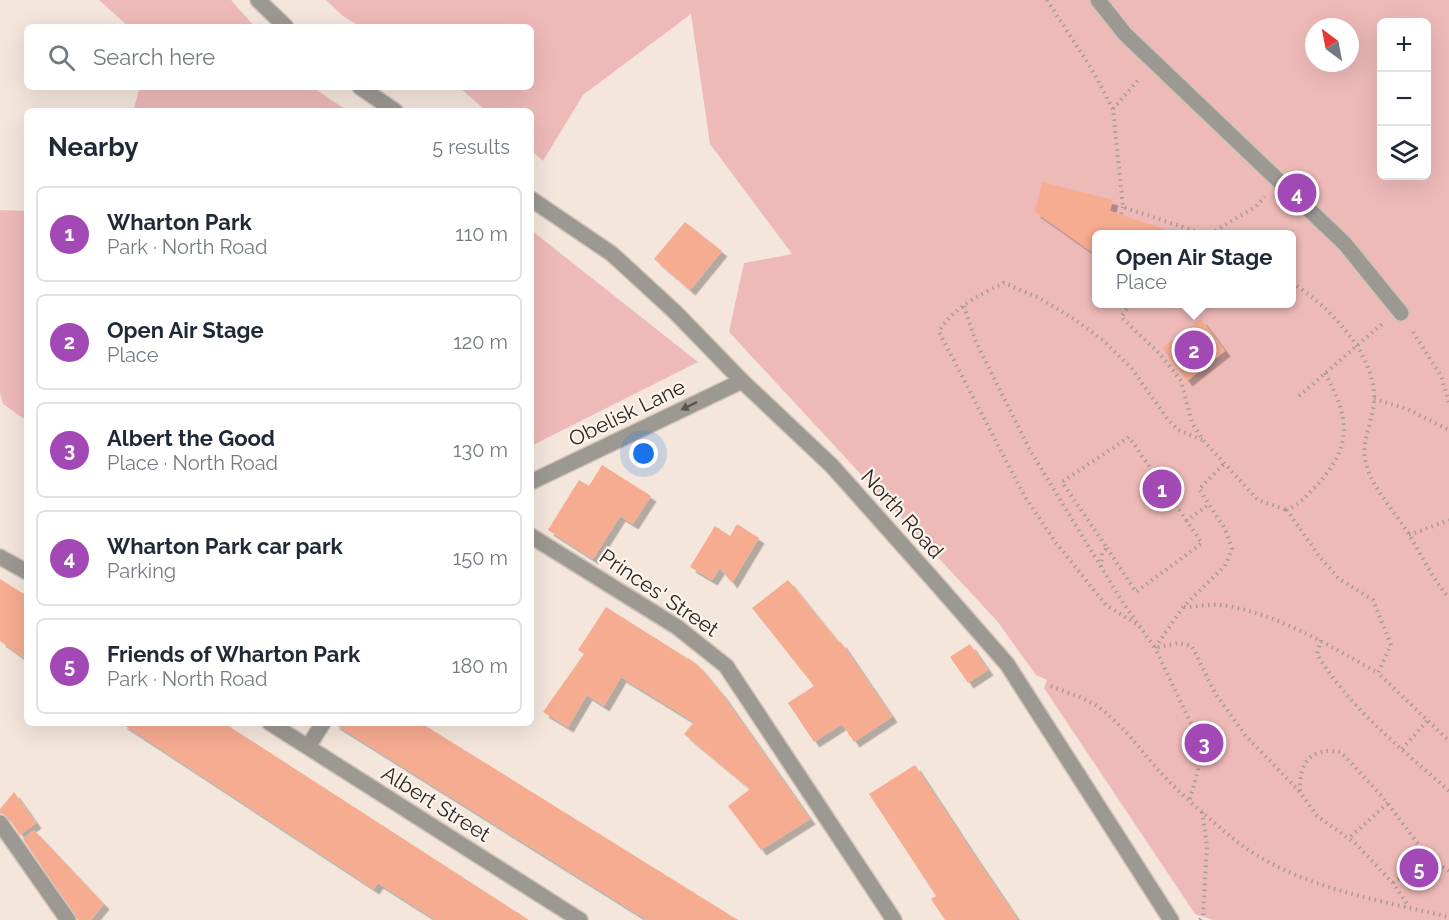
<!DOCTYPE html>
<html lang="en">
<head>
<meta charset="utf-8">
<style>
	:root { --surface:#fff; --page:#f6f6f7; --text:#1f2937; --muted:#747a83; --line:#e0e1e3; --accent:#a249b5 }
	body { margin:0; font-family:Raleway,sans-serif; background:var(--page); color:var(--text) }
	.controls { position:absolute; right:18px; top:18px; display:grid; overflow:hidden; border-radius:9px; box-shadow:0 6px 24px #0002 }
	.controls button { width:54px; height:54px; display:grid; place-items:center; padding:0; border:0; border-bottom:2px solid var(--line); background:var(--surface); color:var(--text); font:30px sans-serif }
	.compass { position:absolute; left:1305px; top:18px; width:54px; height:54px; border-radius:50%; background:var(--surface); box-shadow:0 6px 24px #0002; rotate:328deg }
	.you { position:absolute; left:644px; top:454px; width:21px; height:21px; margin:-15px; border:4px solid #fff; border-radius:50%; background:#1a73e8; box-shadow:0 0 0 9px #1a73e833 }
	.badge { display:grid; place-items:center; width:39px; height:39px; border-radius:50%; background:var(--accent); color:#fff; font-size:20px; font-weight:700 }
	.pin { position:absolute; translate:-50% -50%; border:3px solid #fff; box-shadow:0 2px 6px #0006 }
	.popup { position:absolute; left:1092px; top:230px; width:204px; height:78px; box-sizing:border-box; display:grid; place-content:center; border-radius:9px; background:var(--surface); filter:drop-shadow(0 2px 4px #0005); font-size:20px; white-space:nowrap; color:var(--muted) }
	.popup b { font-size:22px; color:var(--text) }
	.popup::after { content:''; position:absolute; left:50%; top:100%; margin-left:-12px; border:12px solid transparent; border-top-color:var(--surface) }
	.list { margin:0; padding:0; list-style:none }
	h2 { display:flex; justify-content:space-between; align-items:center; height:78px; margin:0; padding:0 24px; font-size:26px }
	h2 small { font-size:20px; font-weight:400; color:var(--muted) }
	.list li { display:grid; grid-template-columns:39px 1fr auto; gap:18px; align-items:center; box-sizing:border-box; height:96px; margin:0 12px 12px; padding:0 12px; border:2px solid var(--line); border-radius:9px }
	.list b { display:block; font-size:22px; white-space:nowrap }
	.list p { margin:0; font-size:20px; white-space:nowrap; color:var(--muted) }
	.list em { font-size:20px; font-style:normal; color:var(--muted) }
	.icon { flex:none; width:33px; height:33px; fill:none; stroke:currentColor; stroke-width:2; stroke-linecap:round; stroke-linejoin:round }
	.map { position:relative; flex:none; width:1449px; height:920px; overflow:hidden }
	.search { position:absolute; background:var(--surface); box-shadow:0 6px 24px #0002; left:24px; top:24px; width:510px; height:66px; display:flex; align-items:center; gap:15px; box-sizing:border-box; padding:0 21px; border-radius:9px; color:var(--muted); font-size:22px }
	.panel { position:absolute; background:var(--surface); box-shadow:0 6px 24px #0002; left:24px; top:108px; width:510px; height:618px; border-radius:9px }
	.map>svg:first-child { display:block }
	.green { fill:#eebab8; fill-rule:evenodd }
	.building { fill:#f6ac91; filter:url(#shadow) }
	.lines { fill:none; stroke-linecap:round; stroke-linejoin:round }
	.service-casing { stroke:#d0c3ba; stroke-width:18 }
	.minor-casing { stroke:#d0c3ba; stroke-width:18 }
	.path { stroke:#a69c93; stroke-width:4; stroke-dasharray:1.5 4.5; stroke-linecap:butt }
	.service { stroke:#9c9892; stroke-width:15 }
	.minor { stroke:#9c9892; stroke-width:15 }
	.oneway { fill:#58544f }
	.labels { text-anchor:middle; stroke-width:4.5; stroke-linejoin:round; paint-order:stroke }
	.street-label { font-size:21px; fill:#2b2622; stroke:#fdf4ee }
</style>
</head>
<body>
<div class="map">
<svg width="1449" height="920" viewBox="0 0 1449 920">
	<defs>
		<filter id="shadow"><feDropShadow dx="5.5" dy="5.5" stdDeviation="0" flood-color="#0004"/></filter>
	</defs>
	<rect width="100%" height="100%" fill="#f4e6db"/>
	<path class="green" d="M99,0H231L255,27H129Z
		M326,0H1449V920H1213L1195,914L1044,688L1047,680L1036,675L997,621L729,332L744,263L792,254L710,144L691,14L583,95L543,161L531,150V111H486L459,87H531V27H361L343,16ZM1382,22H1426V176H1382ZM1314,27H1350V63H1314ZM1096,234H1292V304H1096Z
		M140,87H312L348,111H133Z
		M0,210L27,211V421L3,404L0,393Z
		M531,230L698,362L531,446Z"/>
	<path class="building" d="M1042,182L1113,200L1110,211L1167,230V234H1096V255L1035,212Z
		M685,222L722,251L690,290L654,259Z
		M1201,319L1225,351L1187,381L1162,348Z
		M602,465L651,496L633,524L620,516L593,559L548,530L579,480L589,486Z
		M737,524L759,538L732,583L720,568L712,580L690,567L715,526L730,536Z
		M0,579L27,596V660L0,641Z
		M788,580L839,643L841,642L892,717L854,742L842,724L814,742L788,703L814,686L752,608Z
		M606,607L687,658L685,660L688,658L698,665L722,694L810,819L761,850L728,806L750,789L684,734L694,722L621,677L604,706L587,695L568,727L543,712L584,654L578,650Z
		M970,644L988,670L968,683L950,657Z
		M121,723H224L529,920H436L378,883L374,889Z
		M333,723H421L738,920H647Z
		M915,765L970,849L1018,920H945L931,899L936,896L869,794Z
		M14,792L36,823L20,835L8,817L0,813V809Z
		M34,830L104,904L91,920H78L23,839Z"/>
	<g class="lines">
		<defs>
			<path id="service" d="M1098,0L1125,34L1345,244L1401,313"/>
			<path id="minor" d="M258,0L286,27
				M360,87L395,111
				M531,199L612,254L675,312L742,381L832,466L930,576L1007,664L1171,920
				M531,482L742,381
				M531,536L677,627L726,666L894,920
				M0,557L27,572
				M270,723L580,920
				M308,747L323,723
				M0,823L68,920"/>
		</defs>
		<use href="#service" class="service-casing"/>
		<use href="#minor" class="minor-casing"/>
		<path class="path" d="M1047,0L1091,68L1113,109L1123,207L1204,234
			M1113,109L1138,80
			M1121,214L1123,207
			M1210,234L1255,207L1265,197
			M1292,283C1327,304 1377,355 1374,401C1373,422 1360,442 1366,463C1372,489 1395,511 1408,533C1422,556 1432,578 1449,598
			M1130,304L1121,317L1161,355L1181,381L1192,423L1203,440L1258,500L1287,510
			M964,306L975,340L1030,450L1123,603L1155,648L1178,643L1192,646L1215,693L1245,735L1300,792L1317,816L1355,843L1393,883L1409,907
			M1164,306L1167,304
			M1413,332L1441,376L1449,402
			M1325,373C1350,418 1353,447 1316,486C1307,495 1299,505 1287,510L1319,556L1338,578L1373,600L1391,645L1378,673L1449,741
			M1299,396L1382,324
			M1374,399L1407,409L1449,430
			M1186,521L1208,505
			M1409,535L1449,520
			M1101,567L1102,553L1107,548L1062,482L1129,437L1202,543L1136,592L1107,548
			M1184,607C1196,607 1210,604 1221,605C1275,612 1332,647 1378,673
			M1141,627L1106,605L1056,543L1025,497L939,332C950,310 982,293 1004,283L1039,298L1074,319L1104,341L1132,369L1167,418L1178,430L1203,440
			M1321,640L1317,654C1350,709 1401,748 1449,791
			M1051,686C1065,692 1083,697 1097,706C1122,724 1140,749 1160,772C1181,795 1208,817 1231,837C1292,887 1375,899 1449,917
			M1402,749L1428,720
			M1300,791C1299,762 1311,747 1341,752L1388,803L1349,838
			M1190,799L1198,770L1197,736L1155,648L1183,607L1225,566L1232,549L1225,529L1199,489L1224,464
			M1388,804L1428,857L1449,871
			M1393,883L1428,857
			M1200,920L1203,916L1207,846L1202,811"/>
		<use href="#service" class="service"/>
		<use href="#minor" class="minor"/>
	</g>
	<defs><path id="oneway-solid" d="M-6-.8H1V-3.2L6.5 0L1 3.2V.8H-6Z" transform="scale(1.5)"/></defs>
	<use class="oneway" href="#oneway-solid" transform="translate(689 406) rotate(154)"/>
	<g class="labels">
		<g class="street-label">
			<text transform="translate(627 413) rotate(-26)" y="7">Obelisk Lane</text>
			<text transform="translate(902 514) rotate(48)" y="7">North Road</text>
			<text transform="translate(659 593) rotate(34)" y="7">Princes' Street</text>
			<text transform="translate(436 804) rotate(32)" y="7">Albert Street</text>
		</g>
	</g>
</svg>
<div class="controls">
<button>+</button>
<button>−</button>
<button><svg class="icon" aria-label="layers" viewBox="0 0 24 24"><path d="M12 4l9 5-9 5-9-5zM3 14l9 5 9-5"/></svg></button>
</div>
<svg class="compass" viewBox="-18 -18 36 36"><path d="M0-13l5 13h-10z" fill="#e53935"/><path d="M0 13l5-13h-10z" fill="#747a83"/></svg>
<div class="you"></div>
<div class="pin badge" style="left:1162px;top:489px">1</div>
<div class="pin badge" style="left:1194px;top:350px">2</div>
<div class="popup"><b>Open Air Stage</b>Place</div>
<div class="pin badge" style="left:1204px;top:743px">3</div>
<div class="pin badge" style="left:1297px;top:193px">4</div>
<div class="pin badge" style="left:1419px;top:868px">5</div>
<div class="search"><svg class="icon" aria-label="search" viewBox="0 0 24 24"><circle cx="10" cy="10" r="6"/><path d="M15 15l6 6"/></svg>Search here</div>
<section class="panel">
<h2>Nearby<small>5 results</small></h2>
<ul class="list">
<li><span class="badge">1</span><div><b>Wharton Park</b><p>Park · North Road</p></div><em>110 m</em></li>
<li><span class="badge">2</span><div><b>Open Air Stage</b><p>Place</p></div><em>120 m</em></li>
<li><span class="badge">3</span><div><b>Albert the Good</b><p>Place · North Road</p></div><em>130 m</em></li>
<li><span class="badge">4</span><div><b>Wharton Park car park</b><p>Parking</p></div><em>150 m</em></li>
<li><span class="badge">5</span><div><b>Friends of Wharton Park</b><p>Park · North Road</p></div><em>180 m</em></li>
</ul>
</section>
</div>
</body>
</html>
